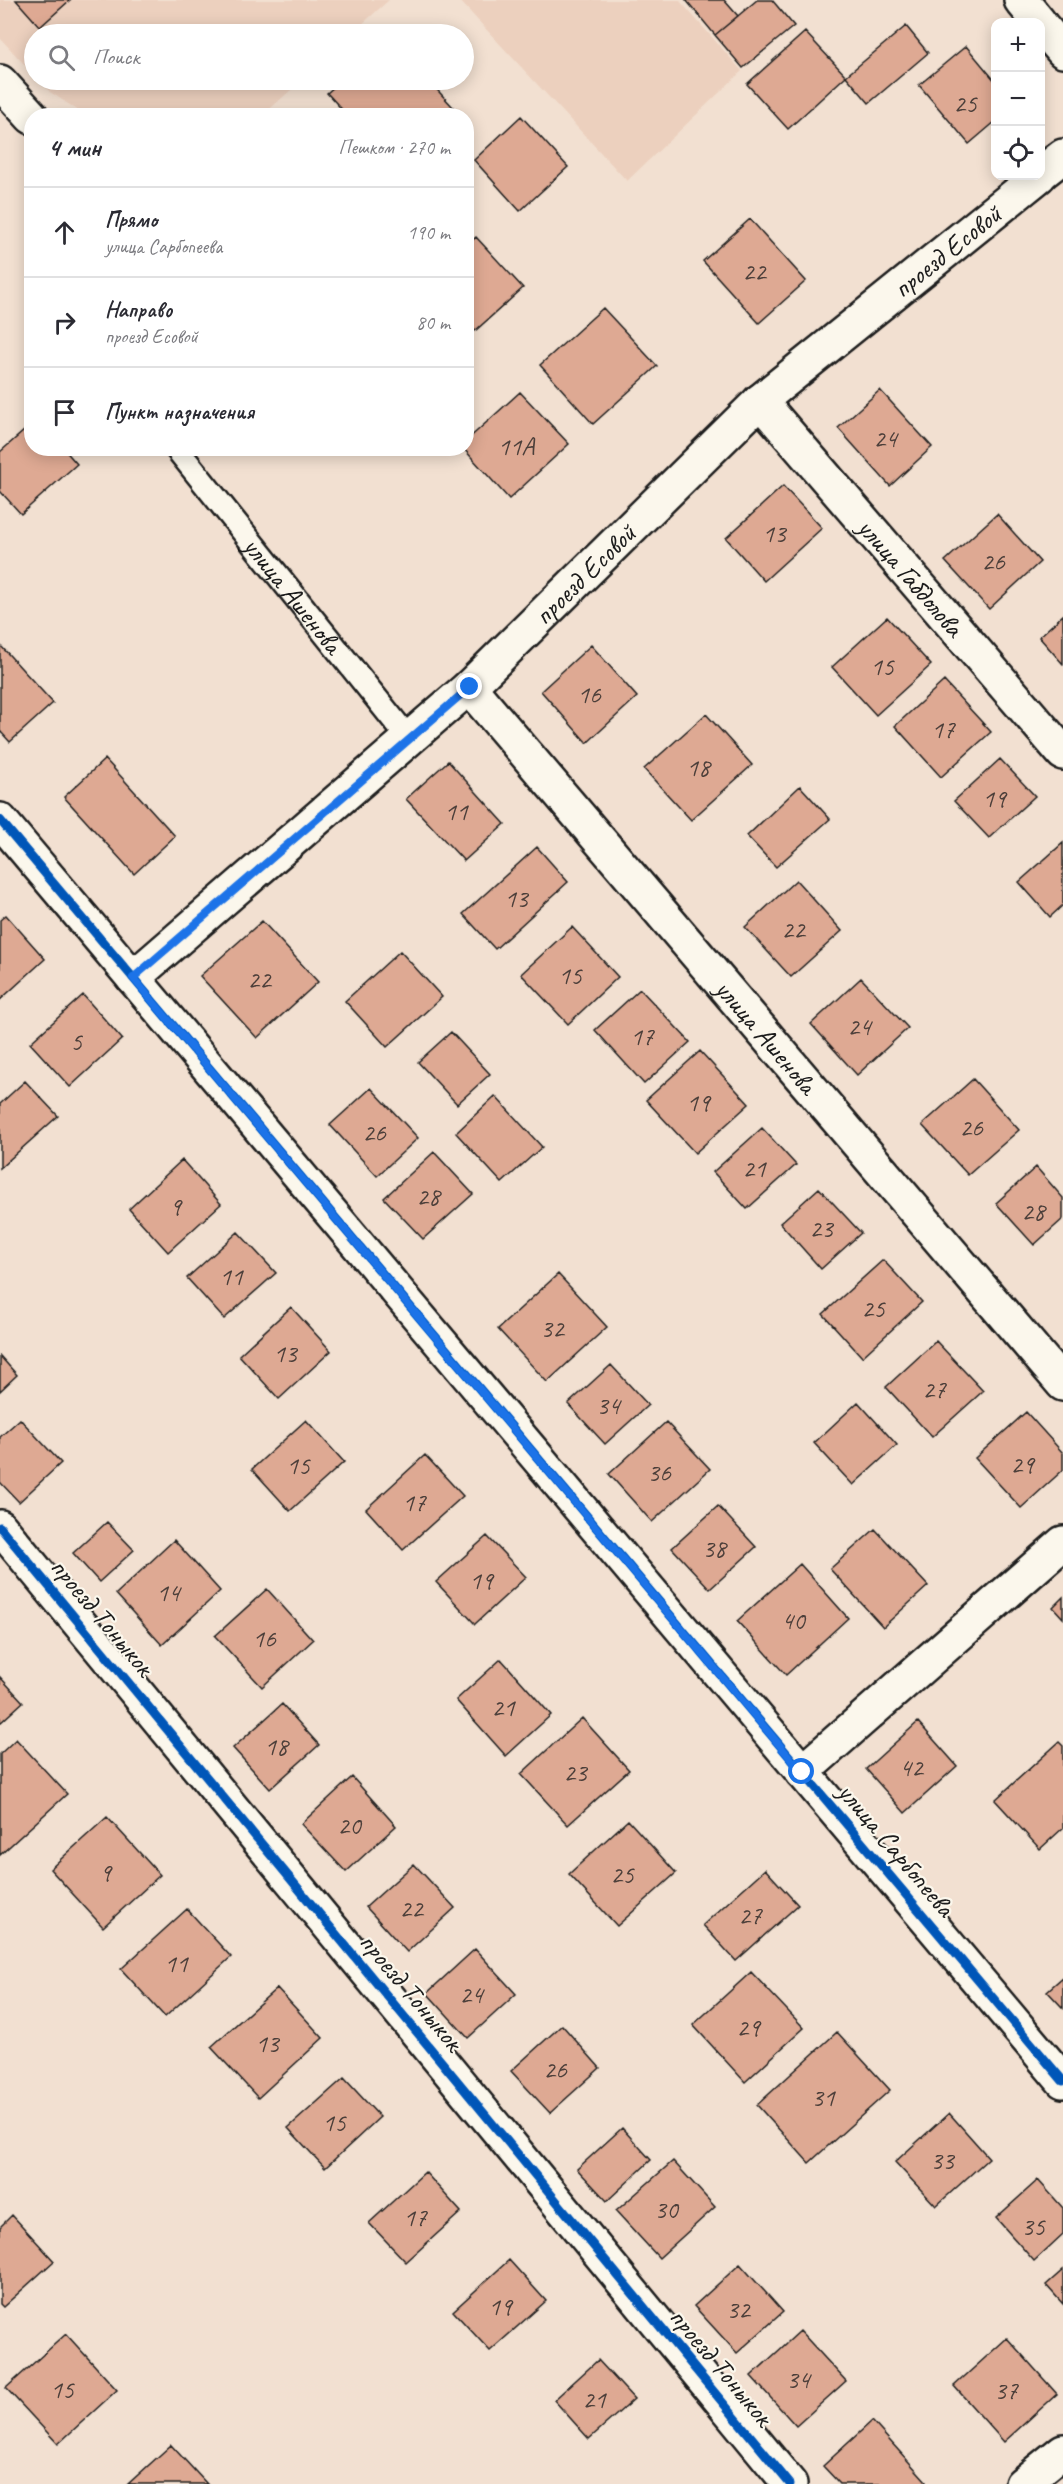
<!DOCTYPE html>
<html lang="ru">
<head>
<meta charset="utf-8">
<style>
	:root { --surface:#fff; --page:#f2f2f3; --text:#2b2b33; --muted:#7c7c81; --line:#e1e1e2 }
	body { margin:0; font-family:Caveat,sans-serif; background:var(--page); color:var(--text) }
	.controls { position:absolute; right:18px; top:18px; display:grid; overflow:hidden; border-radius:12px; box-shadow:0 3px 15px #0003 }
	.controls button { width:54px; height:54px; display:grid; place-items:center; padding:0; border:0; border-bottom:2px solid var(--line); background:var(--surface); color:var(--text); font:30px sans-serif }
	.stop { position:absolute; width:18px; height:18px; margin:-14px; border:4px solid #1a73e8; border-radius:50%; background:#fff }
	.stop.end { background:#1a73e8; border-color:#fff; box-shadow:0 2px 6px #0008 }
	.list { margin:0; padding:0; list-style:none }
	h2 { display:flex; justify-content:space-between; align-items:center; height:78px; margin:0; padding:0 24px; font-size:26px }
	h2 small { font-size:20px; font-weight:400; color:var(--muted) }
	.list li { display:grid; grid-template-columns:39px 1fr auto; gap:18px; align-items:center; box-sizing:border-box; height:90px; padding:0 24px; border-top:2px solid var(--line) }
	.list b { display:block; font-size:22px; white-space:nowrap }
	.list p { margin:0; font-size:20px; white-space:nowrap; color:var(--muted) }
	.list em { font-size:20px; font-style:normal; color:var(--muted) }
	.icon { flex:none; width:33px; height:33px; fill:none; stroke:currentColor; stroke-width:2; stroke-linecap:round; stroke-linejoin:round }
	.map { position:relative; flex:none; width:1063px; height:2484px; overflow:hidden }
	.search { position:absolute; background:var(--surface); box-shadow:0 3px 15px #0003; left:24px; top:24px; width:450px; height:66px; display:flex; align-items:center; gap:15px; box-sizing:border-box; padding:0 21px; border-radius:33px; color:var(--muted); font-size:22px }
	.panel { position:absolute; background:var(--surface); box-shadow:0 3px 15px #0003; left:24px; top:108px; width:450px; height:348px; border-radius:24px }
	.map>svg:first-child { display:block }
	.built { fill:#ecd0be }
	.building { fill:#dea993; stroke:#1c1c1c; stroke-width:1.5 }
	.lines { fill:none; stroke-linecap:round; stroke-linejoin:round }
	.service-casing { stroke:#1c1c1c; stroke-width:27 }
	.minor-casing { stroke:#1c1c1c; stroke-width:38 }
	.service { stroke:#fbf7ec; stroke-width:22 }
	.minor { stroke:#fbf7ec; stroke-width:33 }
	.cycleway-casing { stroke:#fbf7ec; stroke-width:13 }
	.cycleway { stroke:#0057b8; stroke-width:9 }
	.route { stroke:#1a73e8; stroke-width:8 }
	.labels { text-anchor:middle; stroke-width:4.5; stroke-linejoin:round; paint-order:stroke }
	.number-label { font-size:26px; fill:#4c3f3a }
	.street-label { font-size:28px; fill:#1c1c1c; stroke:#fbf7ec }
</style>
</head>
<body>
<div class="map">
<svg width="1063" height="2484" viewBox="0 0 1063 2484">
	<rect width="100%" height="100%" fill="#f2e0d1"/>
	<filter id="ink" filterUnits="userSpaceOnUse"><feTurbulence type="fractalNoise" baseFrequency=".0167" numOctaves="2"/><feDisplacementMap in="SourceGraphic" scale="12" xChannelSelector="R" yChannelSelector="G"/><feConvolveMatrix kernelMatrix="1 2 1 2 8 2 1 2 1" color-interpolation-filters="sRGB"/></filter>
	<g filter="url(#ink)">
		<path class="built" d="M0,0H389L351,34H34V75L0,38Z
			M459,0H679L742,71L627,181Z
			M39,80H302L262,116L85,115L50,92Z"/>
		<path class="building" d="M16,0H70L40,27Z
			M686,0H724L738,16L715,35Z
			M757,0H772L794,26L743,68L715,35Z
			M906,26L928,53L869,103L846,76Z
			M805,32L846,76L788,129L747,84Z
			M966,46L996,82V121L969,144L919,85Z
			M342,80H428L453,107L444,116H348L327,93Z
			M521,116L568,167L520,211L474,160Z
			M750,219L806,281L759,323L703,261Z
			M476,237L523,288L475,331L466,322V246Z
			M603,308L657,366L593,424L540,365Z
			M880,390L932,447L890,486L838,428Z
			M520,392L569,444L509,499L463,448H466V441Z
			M32,424V448H63L77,464L21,514L0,491V452Z
			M783,486L822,528L764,581L726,538Z
			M997,514L1040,562L989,609L945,561Z
			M1063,615V664L1039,637Z
			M887,617L931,665L876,715L832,667Z
			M0,645L53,703L10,742L0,731Z
			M591,645L637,697L587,743L541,691Z
			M944,681L991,732L941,777L895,726Z
			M706,714L752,765L691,820L644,769Z
			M105,759L175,836L134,874L64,797Z
			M1000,759L1035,796L989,838L954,801Z
			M448,761L505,824L464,861L406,799Z
			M800,786L830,819L776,867L747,836Z
			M1063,843V905L1050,917L1019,882Z
			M537,847L568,882L495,949L463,914Z
			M796,880L842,931L791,977L745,927Z
			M6,915L45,959L0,1000V920Z
			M262,921L318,982L257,1038L200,976Z
			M572,927L618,977L568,1024L521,974Z
			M400,951L442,997L387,1047L345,1001Z
			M861,978L908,1028L857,1075L811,1024Z
			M640,989L690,1042L644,1084L595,1030Z
			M83,995L122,1039L70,1087L30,1043Z
			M451,1032L490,1074L457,1104L418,1062Z
			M700,1051L749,1104L695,1153L646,1100Z
			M973,1079L1019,1130L968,1175L922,1125Z
			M25,1081L58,1116L0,1168V1104Z
			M371,1088L418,1138L377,1176L330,1125Z
			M495,1096L542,1147L502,1183L456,1133Z
			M762,1128L796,1165L747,1209L713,1172Z
			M434,1152L473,1194L423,1239L384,1198Z
			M182,1160L221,1204L168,1252L129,1209Z
			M1036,1167L1063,1198V1219L1034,1245L996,1203Z
			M819,1188L861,1233L821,1269L780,1223Z
			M238,1232L276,1273L224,1319L187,1278Z
			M883,1260L922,1302L862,1357L823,1314Z
			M558,1274L607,1327L547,1382L498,1329Z
			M291,1307L331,1351L279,1399L239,1355Z
			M936,1341L983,1391L932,1437L886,1387Z
			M0,1356L17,1375L0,1391Z
			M611,1365L648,1405L605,1444L568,1404Z
			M858,1402L897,1445L853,1485L814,1443Z
			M1026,1412L1063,1453V1470L1021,1508L975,1458Z
			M20,1419L61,1463L19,1502L0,1482V1437Z
			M306,1420L344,1462L290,1511L252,1469Z
			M666,1422L710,1469L652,1522L609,1474Z
			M425,1455L463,1496L403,1550L366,1509Z
			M718,1506L756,1547L710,1589L672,1548Z
			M107,1522L134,1550L99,1582L73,1553Z
			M875,1529L928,1586L883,1627L830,1569Z
			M487,1536L526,1577L475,1624L436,1582Z
			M174,1540L220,1591L162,1645L116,1594Z
			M800,1564L848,1618L786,1675L737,1621Z
			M267,1589L313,1640L262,1687L215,1636Z
			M1063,1597V1618L1053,1607Z
			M501,1659L551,1715L506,1756L456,1700Z
			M0,1677L23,1702L0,1723Z
			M282,1704L319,1745L270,1789L233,1748Z
			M582,1718L629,1770L568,1825L521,1774Z
			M918,1722L957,1766L905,1813L866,1769Z
			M16,1739L67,1794L0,1855V1754Z
			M1059,1742L1063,1746V1828L1040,1849L995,1800Z
			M352,1777L396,1826L346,1872L301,1824Z
			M107,1817L160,1875L103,1927L50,1869Z
			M628,1820L676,1873L617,1926L569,1874Z
			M414,1864L455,1908L407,1952L366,1907Z
			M765,1869L798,1905L736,1961L703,1925Z
			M187,1909L231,1957L165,2017L121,1969Z
			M475,1949L516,1994L468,2038L427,1993Z
			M751,1972L804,2028L745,2082L693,2025Z
			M1063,1977V2008L1047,1991Z
			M277,1988L323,2038L258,2098L211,2047Z
			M562,2025L600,2068L550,2113L511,2071Z
			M837,2032L890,2090L809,2163L757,2105Z
			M344,2078L380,2117L325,2168L288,2128Z
			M949,2113L989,2158L936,2206L895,2162Z
			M622,2128L651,2160L607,2201L577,2169Z
			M673,2161L715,2207L659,2258L616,2211Z
			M425,2172L461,2212L406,2262L369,2223Z
			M1038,2180L1063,2208V2234L1034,2261L996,2218Z
			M12,2215L54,2261L3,2307L0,2304V2227Z
			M509,2260L546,2301L490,2351L453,2311Z
			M740,2264L783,2312L737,2353L694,2306Z
			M1063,2270V2304L1046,2285Z
			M800,2331L846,2381L796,2426L751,2376Z
			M66,2334L117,2390L58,2444L6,2388Z
			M1007,2338L1057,2394L1004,2442L954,2386Z
			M598,2360L634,2399L589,2439L554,2400Z
			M872,2421L926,2481L923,2484H840L823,2466Z
			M171,2445L207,2484H128Z"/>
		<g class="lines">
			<defs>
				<g id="service">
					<path id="s1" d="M176,448L409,739"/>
				</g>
				<g id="minor">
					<path d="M1021,0L1039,22"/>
					<path d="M1040,24L1063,51"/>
					<path d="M0,82L32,117"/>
					<path d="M1040,174L1063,156"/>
					<path id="s2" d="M760,401L1063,753"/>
					<path id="s3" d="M469,687L1063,1384"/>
					<path d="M0,820L1063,2081"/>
					<path id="s4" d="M133,978L469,687L760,401L1039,176"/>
					<path d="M0,1527L790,2484"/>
					<path d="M802,1772L1063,1543"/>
					<path d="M1022,2484L1063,2451"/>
				</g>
			</defs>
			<use href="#service" class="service-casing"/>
			<use href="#minor" class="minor-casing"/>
			<use href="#service" class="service"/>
			<use href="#minor" class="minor"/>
			<defs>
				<path id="cycleway" d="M0,820L1063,2081
					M0,1527L790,2484"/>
			</defs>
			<use href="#cycleway" class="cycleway-casing"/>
			<use href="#cycleway" class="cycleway"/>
		</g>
	</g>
	<g class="lines" filter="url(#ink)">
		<path class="route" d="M470,687L133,978L802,1772"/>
	</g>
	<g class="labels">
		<g class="number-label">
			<text x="965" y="112">25</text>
			<text x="754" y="280">22</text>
			<text x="885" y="447">24</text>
			<text x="516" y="455">11А</text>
			<text x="774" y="542">13</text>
			<text x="993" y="570">26</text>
			<text x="882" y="675">15</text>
			<text x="589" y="703">16</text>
			<text x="943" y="738">17</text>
			<text x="698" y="776">18</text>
			<text x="994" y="807">19</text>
			<text x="456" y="820">11</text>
			<text x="516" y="907">13</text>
			<text x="793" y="938">22</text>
			<text x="570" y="984">15</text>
			<text x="259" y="988">22</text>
			<text x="859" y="1035">24</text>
			<text x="642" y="1045">17</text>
			<text x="76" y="1050">5</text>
			<text x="698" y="1111">19</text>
			<text x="971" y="1136">26</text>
			<text x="374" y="1141">26</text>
			<text x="754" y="1177">21</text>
			<text x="428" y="1205">28</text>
			<text x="175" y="1215">9</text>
			<text x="1033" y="1220">28</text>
			<text x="821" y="1237">23</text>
			<text x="231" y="1285">11</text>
			<text x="873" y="1317">25</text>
			<text x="552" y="1337">32</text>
			<text x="285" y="1362">13</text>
			<text x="934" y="1398">27</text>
			<text x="608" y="1414">34</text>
			<text x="1022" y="1473">29</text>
			<text x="298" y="1474">15</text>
			<text x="659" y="1481">36</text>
			<text x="414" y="1511">17</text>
			<text x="714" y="1557">38</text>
			<text x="481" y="1589">19</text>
			<text x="168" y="1601">14</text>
			<text x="793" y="1629">40</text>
			<text x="264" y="1647">16</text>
			<text x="503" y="1716">21</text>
			<text x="276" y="1755">18</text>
			<text x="911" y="1776">42</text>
			<text x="575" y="1781">23</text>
			<text x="349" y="1834">20</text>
			<text x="105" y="1881">9</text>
			<text x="622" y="1883">25</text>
			<text x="411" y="1917">22</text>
			<text x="750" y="1924">27</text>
			<text x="176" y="1972">11</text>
			<text x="471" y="2003">24</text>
			<text x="748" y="2036">29</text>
			<text x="267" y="2052">13</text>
			<text x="555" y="2078">26</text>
			<text x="823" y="2106">31</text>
			<text x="334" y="2131">15</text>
			<text x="942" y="2169">33</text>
			<text x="666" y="2218">30</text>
			<text x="415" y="2226">17</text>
			<text x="1033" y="2235">35</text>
			<text x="500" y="2315">19</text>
			<text x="738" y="2318">32</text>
			<text x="798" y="2388">34</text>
			<text x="62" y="2398">15</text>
			<text x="1006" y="2399">37</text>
			<text x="594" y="2408">21</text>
		</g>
		<g class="street-label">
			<text dy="10" stroke="none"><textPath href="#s4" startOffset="1092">проезд Есовой</textPath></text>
			<text dy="10" stroke="none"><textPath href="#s4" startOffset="606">проезд Есовой</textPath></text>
			<text dy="10" stroke="none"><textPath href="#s2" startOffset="232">улица Габдолова</textPath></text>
			<text dy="10" stroke="none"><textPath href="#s1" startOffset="188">улица Ашенова</textPath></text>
			<text dy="10" stroke="none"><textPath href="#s3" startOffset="459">улица Ашенова</textPath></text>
			<text transform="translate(103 1616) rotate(50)" y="10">проезд Тоныкок</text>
			<text transform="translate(897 1849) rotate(50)" y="10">улица Сарбопеева</text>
			<text transform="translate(412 1991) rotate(50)" y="10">проезд Тоныкок</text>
			<text transform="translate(722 2366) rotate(50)" y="10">проезд Тоныкок</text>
		</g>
	</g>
</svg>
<div class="controls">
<button>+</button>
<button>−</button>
<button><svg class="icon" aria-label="locate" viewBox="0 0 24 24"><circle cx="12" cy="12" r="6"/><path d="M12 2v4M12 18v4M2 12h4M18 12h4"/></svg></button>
</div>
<div class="stop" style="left:802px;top:1772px"></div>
<div class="stop end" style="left:470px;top:687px"></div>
<div class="search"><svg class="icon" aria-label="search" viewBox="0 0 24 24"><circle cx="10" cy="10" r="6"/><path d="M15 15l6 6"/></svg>Поиск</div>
<section class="panel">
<h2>4 мин<small>Пешком · 270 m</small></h2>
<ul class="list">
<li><svg class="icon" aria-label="ahead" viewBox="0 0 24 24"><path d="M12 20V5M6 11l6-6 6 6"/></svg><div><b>Прямо</b><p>улица Сарбопеева</p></div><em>190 m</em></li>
<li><svg class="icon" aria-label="right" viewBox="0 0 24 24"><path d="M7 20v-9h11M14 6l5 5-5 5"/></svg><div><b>Направо</b><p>проезд Есовой</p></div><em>80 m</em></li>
<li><svg class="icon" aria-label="arrive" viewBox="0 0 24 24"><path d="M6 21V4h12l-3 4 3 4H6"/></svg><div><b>Пункт назначения</b></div></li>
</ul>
</section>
</div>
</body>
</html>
